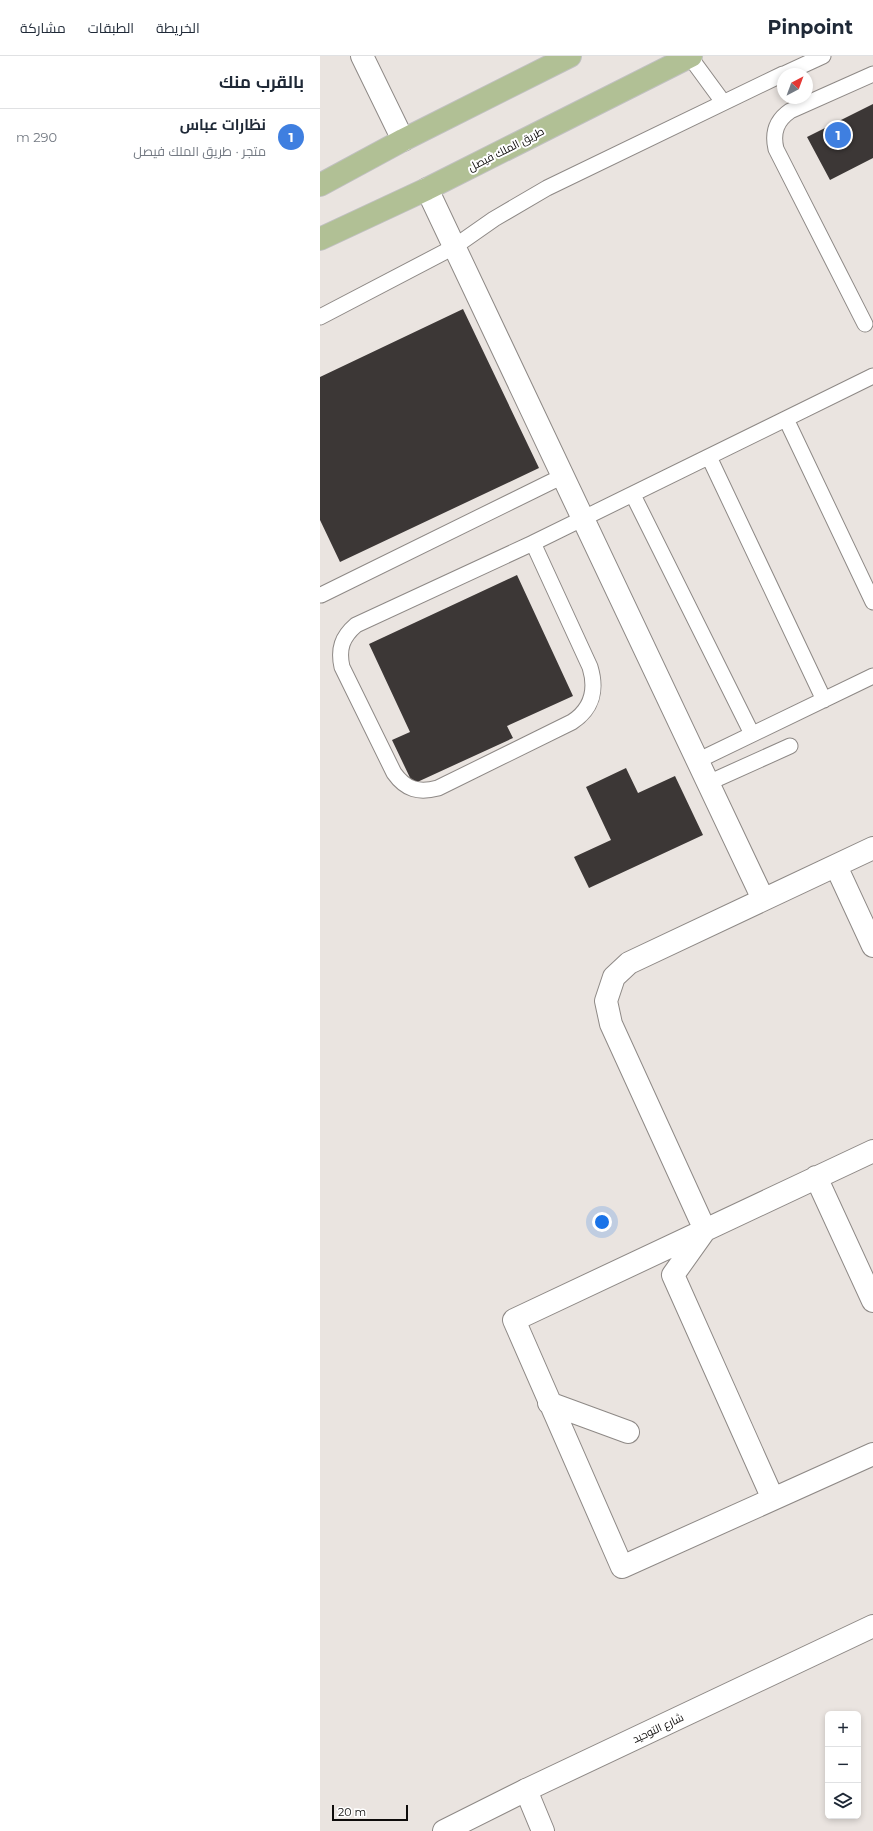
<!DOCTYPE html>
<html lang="ar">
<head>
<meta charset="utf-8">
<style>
	:root { --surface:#fff; --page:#f2f2f3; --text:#1f2937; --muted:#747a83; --line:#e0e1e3; --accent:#c02f47 }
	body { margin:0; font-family:Montserrat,Cairo,sans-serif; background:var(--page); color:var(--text); direction:rtl }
	.controls { position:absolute; right:12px; bottom:12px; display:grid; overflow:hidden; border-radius:6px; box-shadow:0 2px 6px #0003 }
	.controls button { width:36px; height:36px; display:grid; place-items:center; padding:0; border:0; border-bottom:1px solid var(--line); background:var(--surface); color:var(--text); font:20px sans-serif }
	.compass { position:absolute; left:457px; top:12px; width:36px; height:36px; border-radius:50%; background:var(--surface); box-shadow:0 2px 6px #0003; rotate:41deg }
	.scale { position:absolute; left:12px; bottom:10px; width:76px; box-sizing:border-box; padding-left:4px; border:2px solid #0e0c0b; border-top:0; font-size:11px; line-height:14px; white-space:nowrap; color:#0e0c0b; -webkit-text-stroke:3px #fff; paint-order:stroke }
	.you { position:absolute; left:282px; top:1166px; width:14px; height:14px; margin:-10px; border:3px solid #fff; border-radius:50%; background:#1a73e8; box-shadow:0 0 0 6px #1a73e833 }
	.badge { display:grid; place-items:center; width:26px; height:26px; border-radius:50%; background:var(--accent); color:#fff; font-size:13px; font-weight:700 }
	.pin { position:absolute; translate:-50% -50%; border:2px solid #fff; box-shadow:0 1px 4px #0006 }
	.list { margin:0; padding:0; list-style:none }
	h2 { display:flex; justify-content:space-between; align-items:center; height:52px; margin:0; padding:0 16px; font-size:17px }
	h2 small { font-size:13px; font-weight:400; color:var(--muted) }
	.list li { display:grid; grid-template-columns:26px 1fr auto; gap:12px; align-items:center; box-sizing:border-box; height:56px; padding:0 16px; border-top:1px solid var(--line) }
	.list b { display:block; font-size:15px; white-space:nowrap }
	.list p { margin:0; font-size:13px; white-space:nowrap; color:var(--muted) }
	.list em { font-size:13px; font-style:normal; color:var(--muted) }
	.icon { flex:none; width:22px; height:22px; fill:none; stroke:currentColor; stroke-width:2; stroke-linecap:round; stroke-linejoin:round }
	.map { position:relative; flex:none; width:553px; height:1775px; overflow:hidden; direction:ltr }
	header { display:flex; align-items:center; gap:24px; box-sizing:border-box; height:56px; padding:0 20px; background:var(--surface); border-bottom:1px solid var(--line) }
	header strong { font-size:19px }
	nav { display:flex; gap:22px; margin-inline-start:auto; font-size:14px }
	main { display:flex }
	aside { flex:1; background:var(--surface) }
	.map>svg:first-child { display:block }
	.building { fill:#3c3736 }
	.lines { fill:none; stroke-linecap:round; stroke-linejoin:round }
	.lane-casing { stroke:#8e8986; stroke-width:17 }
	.street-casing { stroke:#8e8986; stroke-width:24 }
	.secondary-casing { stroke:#8e8986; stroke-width:24 }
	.primary-casing { stroke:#c0c0c0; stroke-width:24 }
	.lane { stroke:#fff; stroke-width:15 }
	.street { stroke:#fff; stroke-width:22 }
	.secondary { stroke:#fff; stroke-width:22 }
	.primary { stroke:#b1c095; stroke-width:22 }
	.labels { text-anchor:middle; stroke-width:4; stroke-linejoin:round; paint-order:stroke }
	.street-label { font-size:11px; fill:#0e0c0b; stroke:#fff }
</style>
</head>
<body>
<header>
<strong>Pinpoint</strong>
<nav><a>الخريطة</a><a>الطبقات</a><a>مشاركة</a></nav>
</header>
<main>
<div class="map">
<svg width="553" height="1775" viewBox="0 0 553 1775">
	<rect width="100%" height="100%" fill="#eae4e0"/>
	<path class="building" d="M553,48V102L510,124L487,81Z
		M143,253L219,412L20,506L0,464V321Z
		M197,519L253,640L187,670L193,682L93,728L72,684L90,676L49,588Z
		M306,712L318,737L355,720L383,779L269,832L254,801L291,784L266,731Z"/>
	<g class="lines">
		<defs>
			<path id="lane" d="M370,1L403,46
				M464,18L503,0
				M0,261L134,191L174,163L227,132L463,18
				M545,268L456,93C452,76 457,64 470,55L553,18
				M466,363L553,546
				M389,401L504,644
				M313,439L432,678
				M213,487L270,611C277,634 272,653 252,666L118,732C99,737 86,734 74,717L22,611C18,593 22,581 36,569Z
				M213,487L553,320
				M1,539L243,420
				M377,705L553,620
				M388,727L470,690"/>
			<path id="street" d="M42,0L83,84
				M107,133L443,843
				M516,810L553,890
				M553,1095L194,1264L302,1511L553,1398
				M496,1121L553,1245
				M229,1347L308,1376
				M453,1443L353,1219L385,1174L291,968L286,945L294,921L309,907L553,792
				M206,1734L223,1775"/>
			<path id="secondary" d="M124,1775L206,1734L553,1570"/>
			<path id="primary" d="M0,129L83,84L250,0
				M0,183L107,133L371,0"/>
		</defs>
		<use href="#lane" class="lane-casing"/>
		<use href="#street" class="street-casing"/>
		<use href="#secondary" class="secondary-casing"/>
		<use href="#primary" class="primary-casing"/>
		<use href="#lane" class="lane"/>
		<use href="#street" class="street"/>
		<use href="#secondary" class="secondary"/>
		<use href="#primary" class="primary"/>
	</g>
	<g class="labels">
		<g class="street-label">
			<text transform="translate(186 93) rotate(-27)" y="4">طريق الملك فيصل</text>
			<text transform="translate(338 1672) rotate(-25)" y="4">شارع التوحيد</text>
		</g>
	</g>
</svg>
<div class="controls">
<button>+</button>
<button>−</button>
<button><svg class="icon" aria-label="layers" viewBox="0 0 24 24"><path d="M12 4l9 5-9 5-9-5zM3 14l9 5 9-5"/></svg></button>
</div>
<svg class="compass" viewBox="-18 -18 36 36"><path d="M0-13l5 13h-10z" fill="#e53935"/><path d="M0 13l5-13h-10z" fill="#747a83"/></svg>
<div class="scale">20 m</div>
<div class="you"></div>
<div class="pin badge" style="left:518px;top:79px;background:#3f7fe0">1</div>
</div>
<aside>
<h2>بالقرب منك<small></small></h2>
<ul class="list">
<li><span class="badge" style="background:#3f7fe0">1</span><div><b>نظارات عباس</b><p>متجر · طريق الملك فيصل</p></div><em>290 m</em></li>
</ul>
</aside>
</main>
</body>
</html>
